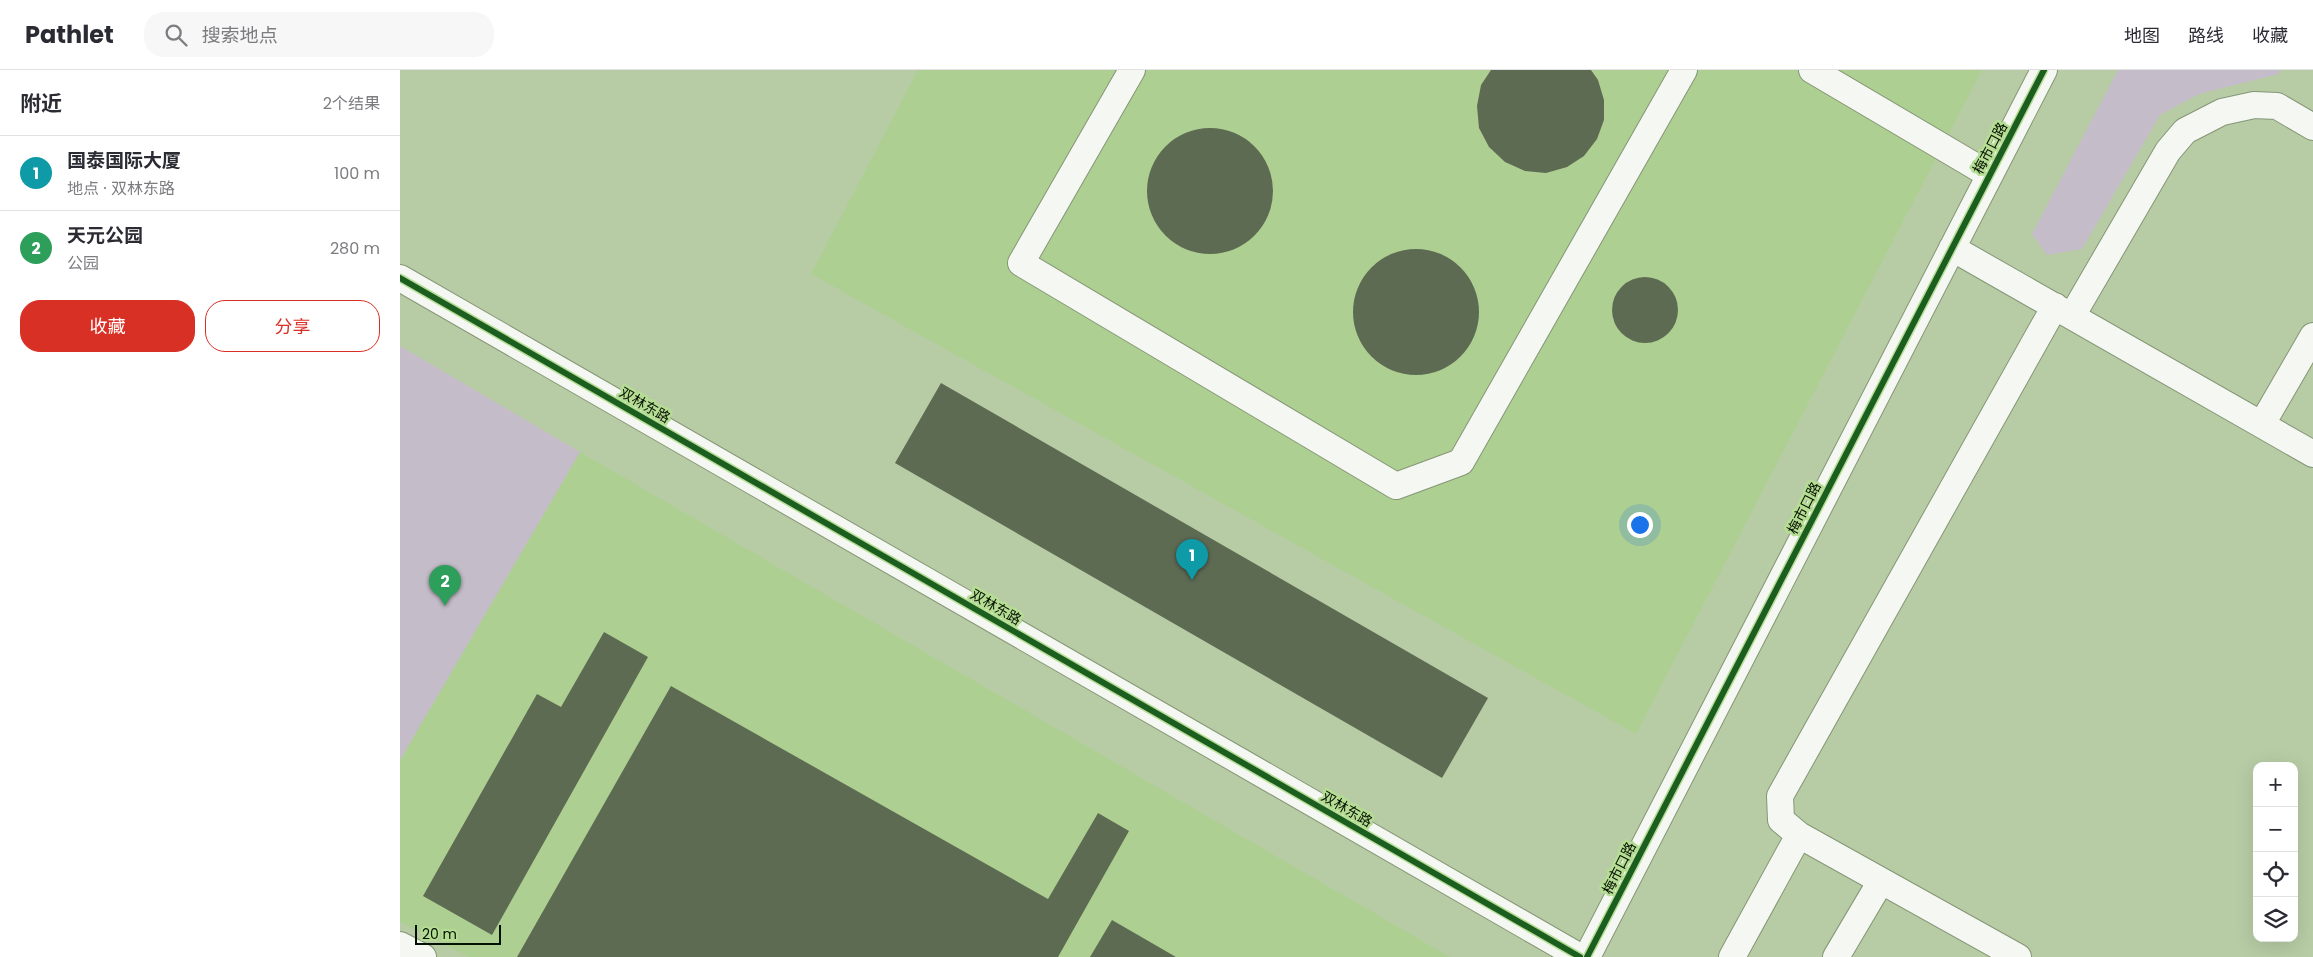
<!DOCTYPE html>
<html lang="zh">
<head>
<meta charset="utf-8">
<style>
	:root { --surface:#fff; --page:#f7f7f7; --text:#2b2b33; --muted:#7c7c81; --line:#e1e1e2; --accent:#d93025 }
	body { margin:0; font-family:Poppins,"Noto Sans SC",sans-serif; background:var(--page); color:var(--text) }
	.controls { position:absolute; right:15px; bottom:15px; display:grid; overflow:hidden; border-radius:10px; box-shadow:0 5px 20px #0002 }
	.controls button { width:45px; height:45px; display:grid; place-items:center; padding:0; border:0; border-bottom:1px solid var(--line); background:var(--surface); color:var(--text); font:25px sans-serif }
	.scale { position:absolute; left:15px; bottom:12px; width:86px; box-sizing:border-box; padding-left:5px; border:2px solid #051100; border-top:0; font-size:14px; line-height:18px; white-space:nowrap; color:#051100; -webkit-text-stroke:4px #b6dd94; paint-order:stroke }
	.you { position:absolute; left:1239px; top:454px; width:18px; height:18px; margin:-12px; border:4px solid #fff; border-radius:50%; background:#1a73e8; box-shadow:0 0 0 8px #1a73e833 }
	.badge { display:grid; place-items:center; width:32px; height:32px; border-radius:50%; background:var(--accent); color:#fff; font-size:16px; font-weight:700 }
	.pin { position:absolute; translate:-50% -41px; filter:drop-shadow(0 1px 2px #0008) }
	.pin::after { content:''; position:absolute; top:26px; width:18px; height:15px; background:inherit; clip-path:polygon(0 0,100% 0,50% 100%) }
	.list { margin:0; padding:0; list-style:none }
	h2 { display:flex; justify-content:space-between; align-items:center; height:65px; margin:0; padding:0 20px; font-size:21px }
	h2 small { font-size:16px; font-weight:400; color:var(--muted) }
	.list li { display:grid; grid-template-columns:32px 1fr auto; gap:15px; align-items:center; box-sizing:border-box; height:75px; padding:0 20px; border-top:1px solid var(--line) }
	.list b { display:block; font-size:19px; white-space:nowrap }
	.list p { margin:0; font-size:16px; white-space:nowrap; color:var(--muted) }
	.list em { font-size:16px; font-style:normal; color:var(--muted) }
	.actions { display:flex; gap:10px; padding:15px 20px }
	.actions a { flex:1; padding:11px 0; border:1px solid var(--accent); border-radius:20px; text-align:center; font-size:18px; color:var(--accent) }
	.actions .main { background:var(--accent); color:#fff }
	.icon { flex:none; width:28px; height:28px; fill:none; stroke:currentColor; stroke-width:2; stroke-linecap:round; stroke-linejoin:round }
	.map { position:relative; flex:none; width:1913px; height:887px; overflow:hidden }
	header { display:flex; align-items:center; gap:30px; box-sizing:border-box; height:70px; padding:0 25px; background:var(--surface); border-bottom:1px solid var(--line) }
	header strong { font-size:24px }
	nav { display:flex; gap:28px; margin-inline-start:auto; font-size:18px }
	.search { width:350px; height:45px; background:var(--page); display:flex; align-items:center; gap:12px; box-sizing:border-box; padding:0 18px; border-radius:20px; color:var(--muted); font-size:19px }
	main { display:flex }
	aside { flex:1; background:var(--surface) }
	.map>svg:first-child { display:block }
	.built { fill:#aecf92 }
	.green { fill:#c4bcc8 }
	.building { fill:#5e6b53 }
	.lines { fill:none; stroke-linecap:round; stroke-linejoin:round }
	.minor-casing { stroke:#859676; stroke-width:28 }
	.minor { stroke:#f4f7f2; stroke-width:26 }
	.cycleway-casing { stroke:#b6dd94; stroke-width:9 }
	.cycleway { stroke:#1b5e20; stroke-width:6 }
	.labels { text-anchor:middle; stroke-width:5; stroke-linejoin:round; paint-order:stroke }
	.street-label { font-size:14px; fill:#051100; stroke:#b6dd94 }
</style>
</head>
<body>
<header>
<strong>Pathlet</strong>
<div class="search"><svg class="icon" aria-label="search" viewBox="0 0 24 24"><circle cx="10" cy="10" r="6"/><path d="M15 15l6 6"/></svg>搜索地点</div>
<nav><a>地图</a><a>路线</a><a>收藏</a></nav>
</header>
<main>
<aside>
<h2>附近<small>2个结果</small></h2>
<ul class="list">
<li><span class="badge" style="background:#0f9aa8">1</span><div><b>国泰国际大厦</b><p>地点 · 双林东路</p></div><em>100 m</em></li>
<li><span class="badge" style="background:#2e9e5b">2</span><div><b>天元公园</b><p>公园</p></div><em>280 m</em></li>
</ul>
<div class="actions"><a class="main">收藏</a><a>分享</a></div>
</aside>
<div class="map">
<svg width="1913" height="887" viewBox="0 0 1913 887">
	<rect width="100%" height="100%" fill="#b7cca5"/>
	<path class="built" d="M518,0H1582L1236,664L411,204Z
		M180,382L1050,887H69L0,852V690Z"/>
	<path class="green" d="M1718,0H1881L1879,4L1799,24L1760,45L1682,179L1647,185L1632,164Z
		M0,276L180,382L0,690Z"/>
	<path class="building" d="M1091,0H1191L1198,10L1204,30V50L1197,69L1184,86L1167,97L1146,103L1125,101L1105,92L1089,77L1079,58L1077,36L1081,15Z
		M747 121a63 63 0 1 1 126 0a63 63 0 1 1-126 0Z
		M953 242a63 63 0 1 1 126 0a63 63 0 1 1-126 0Z
		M1212 240a33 33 0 1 1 66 0a33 33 0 1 1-66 0Z
		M541,313L1088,628L1042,708L495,393Z
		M204,562L248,587L92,865L23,826L137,624L161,637Z
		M271,616L648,829L698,743L729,761L658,887H117Z
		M712,850L776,887H690Z"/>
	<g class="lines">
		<defs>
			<path id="minor" d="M732,0L621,193L996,416L1061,392L1284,0
				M1412,0L1590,105
				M1552,178L1913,384
				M0,208L1180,887
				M1672,246L1768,81L1785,61L1822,42L1854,35L1877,36L1913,57
				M1862,354L1913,266
				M0,875L23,887
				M1187,887L1644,0
				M1332,887L1399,765
				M1436,887L1481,811
				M1618,887L1399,765L1381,750L1380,726L1655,236"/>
		</defs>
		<use href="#minor" class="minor-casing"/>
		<use href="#minor" class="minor"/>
		<defs>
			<path id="cycleway" d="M0,208L1180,887
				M1187,887L1644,0"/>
		</defs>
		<use href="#cycleway" class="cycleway-casing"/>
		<use href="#cycleway" class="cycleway"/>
	</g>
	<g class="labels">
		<g class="street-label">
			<text transform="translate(1590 78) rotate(-62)" y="5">梅市口路</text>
			<text transform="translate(245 335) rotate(30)" y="5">双林东路</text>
			<text transform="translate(1404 438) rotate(-63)" y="5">梅市口路</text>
			<text transform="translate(596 537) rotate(30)" y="5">双林东路</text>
			<text transform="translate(947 739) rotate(30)" y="5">双林东路</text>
			<text transform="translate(1219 798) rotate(-63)" y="5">梅市口路</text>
		</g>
	</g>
</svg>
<div class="controls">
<button>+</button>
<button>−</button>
<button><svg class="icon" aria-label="locate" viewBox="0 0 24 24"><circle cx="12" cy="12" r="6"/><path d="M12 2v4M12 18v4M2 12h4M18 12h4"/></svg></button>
<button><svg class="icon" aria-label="layers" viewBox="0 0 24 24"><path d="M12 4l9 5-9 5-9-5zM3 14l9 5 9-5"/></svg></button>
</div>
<div class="scale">20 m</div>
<div class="you"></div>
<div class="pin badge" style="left:792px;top:510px;background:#0f9aa8">1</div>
<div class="pin badge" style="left:45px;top:536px;background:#2e9e5b">2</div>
</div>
</main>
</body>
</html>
